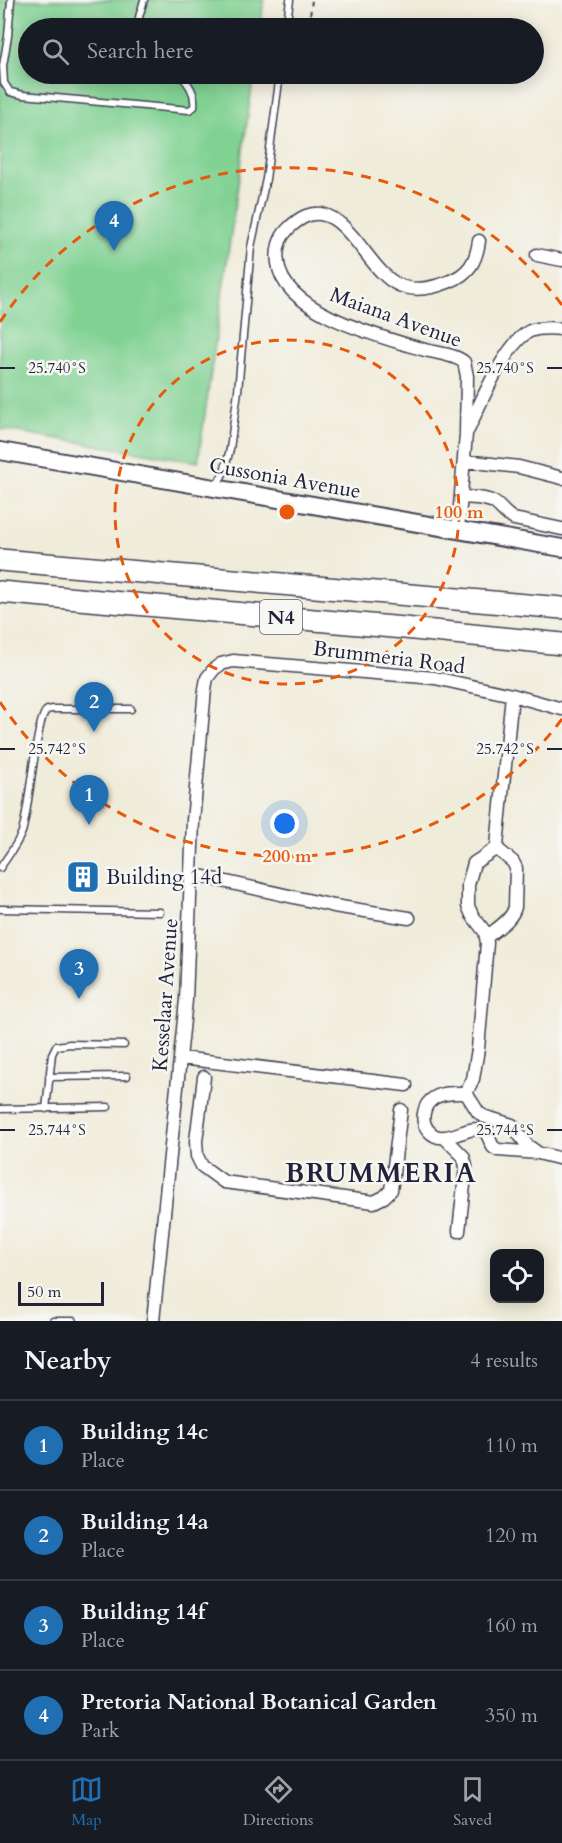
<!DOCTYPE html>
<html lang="en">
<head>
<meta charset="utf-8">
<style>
	:root { --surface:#171b24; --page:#242831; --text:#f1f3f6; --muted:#9ea1a6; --line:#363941; --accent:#1f6fb2 }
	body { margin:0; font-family:Cardo,serif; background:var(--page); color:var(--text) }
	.controls { position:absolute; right:18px; bottom:18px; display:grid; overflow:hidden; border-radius:12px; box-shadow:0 3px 15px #0003 }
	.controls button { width:54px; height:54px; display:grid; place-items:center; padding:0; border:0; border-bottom:2px solid var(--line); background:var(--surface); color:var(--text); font:30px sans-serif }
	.scale { position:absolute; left:18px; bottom:15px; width:86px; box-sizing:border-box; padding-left:6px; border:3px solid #22223b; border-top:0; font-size:16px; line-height:21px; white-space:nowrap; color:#22223b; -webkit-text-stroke:4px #f6f6f2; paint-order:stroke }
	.you { position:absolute; left:285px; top:824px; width:21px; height:21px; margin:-15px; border:4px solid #fff; border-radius:50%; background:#1a73e8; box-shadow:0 0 0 9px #1a73e833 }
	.badge { display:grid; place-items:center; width:39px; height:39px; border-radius:50%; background:var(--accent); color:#fff; font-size:20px; font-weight:700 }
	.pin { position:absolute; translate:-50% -50px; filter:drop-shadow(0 2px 3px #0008) }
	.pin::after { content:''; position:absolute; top:32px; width:21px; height:18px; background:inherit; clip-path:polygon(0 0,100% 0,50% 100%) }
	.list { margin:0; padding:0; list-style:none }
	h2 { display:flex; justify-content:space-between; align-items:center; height:78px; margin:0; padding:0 24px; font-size:26px }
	h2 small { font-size:20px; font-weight:400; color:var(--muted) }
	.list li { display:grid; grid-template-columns:39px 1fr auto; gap:18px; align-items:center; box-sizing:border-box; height:90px; padding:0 24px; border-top:2px solid var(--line) }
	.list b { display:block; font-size:22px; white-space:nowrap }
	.list p { margin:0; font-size:20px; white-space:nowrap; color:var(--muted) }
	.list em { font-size:20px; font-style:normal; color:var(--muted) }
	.icon { flex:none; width:33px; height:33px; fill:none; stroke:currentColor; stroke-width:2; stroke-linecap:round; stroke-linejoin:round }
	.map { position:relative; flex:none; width:562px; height:1321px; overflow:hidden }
	.search { position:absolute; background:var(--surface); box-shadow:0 3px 15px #0003; left:18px; right:18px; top:18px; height:66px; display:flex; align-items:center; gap:15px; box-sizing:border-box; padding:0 21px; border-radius:33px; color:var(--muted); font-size:22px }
	.sheet { height:438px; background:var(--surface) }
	nav { display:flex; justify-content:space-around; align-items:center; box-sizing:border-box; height:84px; border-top:2px solid var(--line); background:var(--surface); font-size:16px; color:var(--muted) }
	nav a { display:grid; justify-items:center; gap:3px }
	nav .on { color:var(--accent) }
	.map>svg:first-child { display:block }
	.grass { fill:#80d192; stroke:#517a66; stroke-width:1.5 }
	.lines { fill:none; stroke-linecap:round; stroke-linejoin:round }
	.service-casing { stroke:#414053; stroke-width:9 }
	.minor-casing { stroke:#414053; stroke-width:15 }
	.secondary-casing { stroke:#414053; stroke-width:20 }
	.motorway-casing { stroke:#414053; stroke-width:24 }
	.path { stroke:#414053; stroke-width:2; stroke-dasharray:4.5 4.5; stroke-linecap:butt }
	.service { stroke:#fff; stroke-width:6 }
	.minor { stroke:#fff; stroke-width:12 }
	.secondary { stroke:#fff; stroke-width:16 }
	.motorway { stroke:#fff; stroke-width:21 }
	.ticks { fill:none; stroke:#22223b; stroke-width:2 }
	.ring { fill:none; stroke:#e8590c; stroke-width:3; stroke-dasharray:10 8 }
	.labels { text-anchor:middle; stroke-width:5; stroke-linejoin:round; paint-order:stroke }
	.shield { fill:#f6f6f2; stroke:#626272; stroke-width:1.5 }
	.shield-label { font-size:20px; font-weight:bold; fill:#22223b }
	.street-label { font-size:21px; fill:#22223b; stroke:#f6f6f2 }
	.poi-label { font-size:21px; fill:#22223b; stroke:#f6f6f2; text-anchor:start }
	.district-label { font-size:27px; font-weight:bold; letter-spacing:1.5px; fill:#22223b; stroke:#f6f6f2 }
	.ticks-label { font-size:15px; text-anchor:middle; fill:#22223b; stroke:#f6f6f2; stroke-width:5; stroke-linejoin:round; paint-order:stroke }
	.centre { fill:#e8590c; stroke:#f6f6f2; stroke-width:3 }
	.ring-label { font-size:18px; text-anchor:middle; font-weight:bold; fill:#e8590c; stroke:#f6f6f2; stroke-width:5; stroke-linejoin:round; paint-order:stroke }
</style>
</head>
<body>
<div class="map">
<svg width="562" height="1321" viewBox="0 0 562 1321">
	<rect width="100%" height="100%" fill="#f6f6f2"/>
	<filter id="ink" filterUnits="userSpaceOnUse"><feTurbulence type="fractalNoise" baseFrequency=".0167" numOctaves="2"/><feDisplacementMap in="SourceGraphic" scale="12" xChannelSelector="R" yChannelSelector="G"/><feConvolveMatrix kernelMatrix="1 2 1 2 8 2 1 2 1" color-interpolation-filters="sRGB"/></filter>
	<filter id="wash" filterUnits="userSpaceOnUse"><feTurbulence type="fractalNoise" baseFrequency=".008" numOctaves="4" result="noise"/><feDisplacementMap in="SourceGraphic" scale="24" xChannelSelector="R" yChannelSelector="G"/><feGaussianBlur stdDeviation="1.35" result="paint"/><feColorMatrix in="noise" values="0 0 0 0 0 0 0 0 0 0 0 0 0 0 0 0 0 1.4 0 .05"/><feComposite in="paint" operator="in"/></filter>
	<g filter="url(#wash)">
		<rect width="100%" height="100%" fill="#f0ecda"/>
		<path class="grass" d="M0,0H264L260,28H28V74H254L198,462L0,429Z"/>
	</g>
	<g filter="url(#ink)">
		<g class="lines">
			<defs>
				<path id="service" d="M11,0L8,36L3,66L4,83L10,92L23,95L189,110L194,107C196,93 189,83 179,74
					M142,28L139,17L144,0
					M286,28L290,0
					M217,485L224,472L230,449L238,391L251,247L266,179L280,74
					M0,868C8,856 17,845 22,832C29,811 36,720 46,711C48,709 52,709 55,709H131
					M0,909L160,912
					M49,1077L127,1076
					M0,1109L108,1107
					M46,1109L52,1054L56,1046L70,1044L124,1045
					M53,1321H73"/>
				<path id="minor" d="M537,255L562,260
					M468,430C479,406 506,342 530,331C540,327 552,328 562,329
					M465,461L519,467L562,478
					M461,497C472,498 486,497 495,503C502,508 505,515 514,519L562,529
					M458,530L466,434L467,376L464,362C453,354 437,353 425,350C385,338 283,313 278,263C276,251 279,238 288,229C293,224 299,219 306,216C345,200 368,273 399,285C415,292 433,288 448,282C469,274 476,262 479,241
					M191,874L334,906L409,918
					M487,937C497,928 512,920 515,907L516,868L513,862L496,848
					M181,1058L406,1085
					M204,1077L196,1141L197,1156L202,1166L224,1182L374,1202L384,1197L391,1190L401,1110
					M466,1093L473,1079L478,1049L487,943L485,932L472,915L468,906V885L474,863L494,850L497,846L512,695
					M466,1093C456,1093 443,1092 434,1098C429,1101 425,1107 424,1113C421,1126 432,1139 445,1137C460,1136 471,1124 486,1132L493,1147L498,1150L538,1153L562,1159
					M466,1093L478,1112L483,1116L512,1125L527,1145L538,1153
					M445,1138L463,1156L466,1166L459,1231
					M153,1321L186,1000L193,821L205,689L207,678L214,669L221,664L233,661L435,678L512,695L562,709"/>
				<path id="secondary" d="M0,451L562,548"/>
				<path id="motorway" d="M0,560L562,608
					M0,592L404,628L562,644"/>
			</defs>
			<use href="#service" class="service-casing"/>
			<use href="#minor" class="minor-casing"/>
			<use href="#secondary" class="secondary-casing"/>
			<use href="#motorway" class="motorway-casing"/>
			<path class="path" d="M299,28L310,16L312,0"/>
			<use href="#service" class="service"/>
			<use href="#minor" class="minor"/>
			<use href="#secondary" class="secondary"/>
			<use href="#motorway" class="motorway"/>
		</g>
	</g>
	<path class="ticks" d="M0,368H15M547,368H562M0,749H15M547,749H562M0,1130H15M547,1130H562"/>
	<g class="ring">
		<circle cx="287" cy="512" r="172"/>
		<path d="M562 719A344 344 0 0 1 0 702M0 322A344 344 0 0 1 562 305"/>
	</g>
	<defs>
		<symbol id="building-square" viewBox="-11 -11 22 22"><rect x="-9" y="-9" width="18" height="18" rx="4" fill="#1f6fb2" stroke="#f6f6f2"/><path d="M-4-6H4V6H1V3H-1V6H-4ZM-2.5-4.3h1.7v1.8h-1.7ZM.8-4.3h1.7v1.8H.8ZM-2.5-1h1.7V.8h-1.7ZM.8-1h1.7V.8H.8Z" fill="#fff"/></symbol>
	</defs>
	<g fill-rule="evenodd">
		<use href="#building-square" x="64" y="858" width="38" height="38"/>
	</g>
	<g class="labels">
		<rect class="shield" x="260" y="600" width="42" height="34" rx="4.5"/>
		<g class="shield-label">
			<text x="281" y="624">N4</text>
		</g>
		<g class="street-label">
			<text transform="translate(396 317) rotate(20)" y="7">Maiana Avenue</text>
			<text transform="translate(285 478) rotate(10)" y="7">Cussonia Avenue</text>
			<text transform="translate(389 657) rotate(7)" y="7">Brummeria Road</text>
			<text transform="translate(165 995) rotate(-86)" y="7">Kesselaar Avenue</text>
		</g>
		<g class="poi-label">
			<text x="106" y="884">Building 14d</text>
		</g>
		<g class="district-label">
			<text x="381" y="1182">BRUMMERIA</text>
		</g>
	</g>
	<g class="ticks-label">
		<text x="57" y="373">25.740°S</text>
		<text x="505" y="373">25.740°S</text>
		<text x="57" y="754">25.742°S</text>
		<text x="505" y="754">25.742°S</text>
		<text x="57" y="1135">25.744°S</text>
		<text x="505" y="1135">25.744°S</text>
	</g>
	<circle cx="287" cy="512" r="9" class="centre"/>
	<g class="ring-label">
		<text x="459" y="518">100 m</text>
		<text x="287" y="862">200 m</text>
	</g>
</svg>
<div class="controls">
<button><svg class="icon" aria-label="locate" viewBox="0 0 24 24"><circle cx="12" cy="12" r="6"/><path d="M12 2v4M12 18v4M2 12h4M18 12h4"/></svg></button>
</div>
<div class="scale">50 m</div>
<div class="you"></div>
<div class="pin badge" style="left:89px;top:825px">1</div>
<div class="pin badge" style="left:94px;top:732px">2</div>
<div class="pin badge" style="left:79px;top:999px">3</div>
<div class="pin badge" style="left:114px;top:251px">4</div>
<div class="search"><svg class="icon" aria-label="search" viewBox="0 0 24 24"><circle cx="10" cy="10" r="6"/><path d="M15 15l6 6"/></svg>Search here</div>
</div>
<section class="sheet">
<h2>Nearby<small>4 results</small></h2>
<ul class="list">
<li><span class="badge">1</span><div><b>Building 14c</b><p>Place</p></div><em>110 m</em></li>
<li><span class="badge">2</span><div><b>Building 14a</b><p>Place</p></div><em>120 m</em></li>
<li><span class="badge">3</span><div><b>Building 14f</b><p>Place</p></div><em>160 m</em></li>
<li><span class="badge">4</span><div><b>Pretoria National Botanical Garden</b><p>Park</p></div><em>350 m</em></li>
</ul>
</section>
<nav>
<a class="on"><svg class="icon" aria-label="map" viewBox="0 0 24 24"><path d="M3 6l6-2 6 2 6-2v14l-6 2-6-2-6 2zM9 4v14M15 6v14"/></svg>Map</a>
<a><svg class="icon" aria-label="directions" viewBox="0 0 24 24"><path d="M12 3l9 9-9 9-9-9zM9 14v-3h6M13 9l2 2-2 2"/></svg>Directions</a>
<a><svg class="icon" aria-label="saved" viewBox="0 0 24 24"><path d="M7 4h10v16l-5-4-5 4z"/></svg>Saved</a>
</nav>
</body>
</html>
